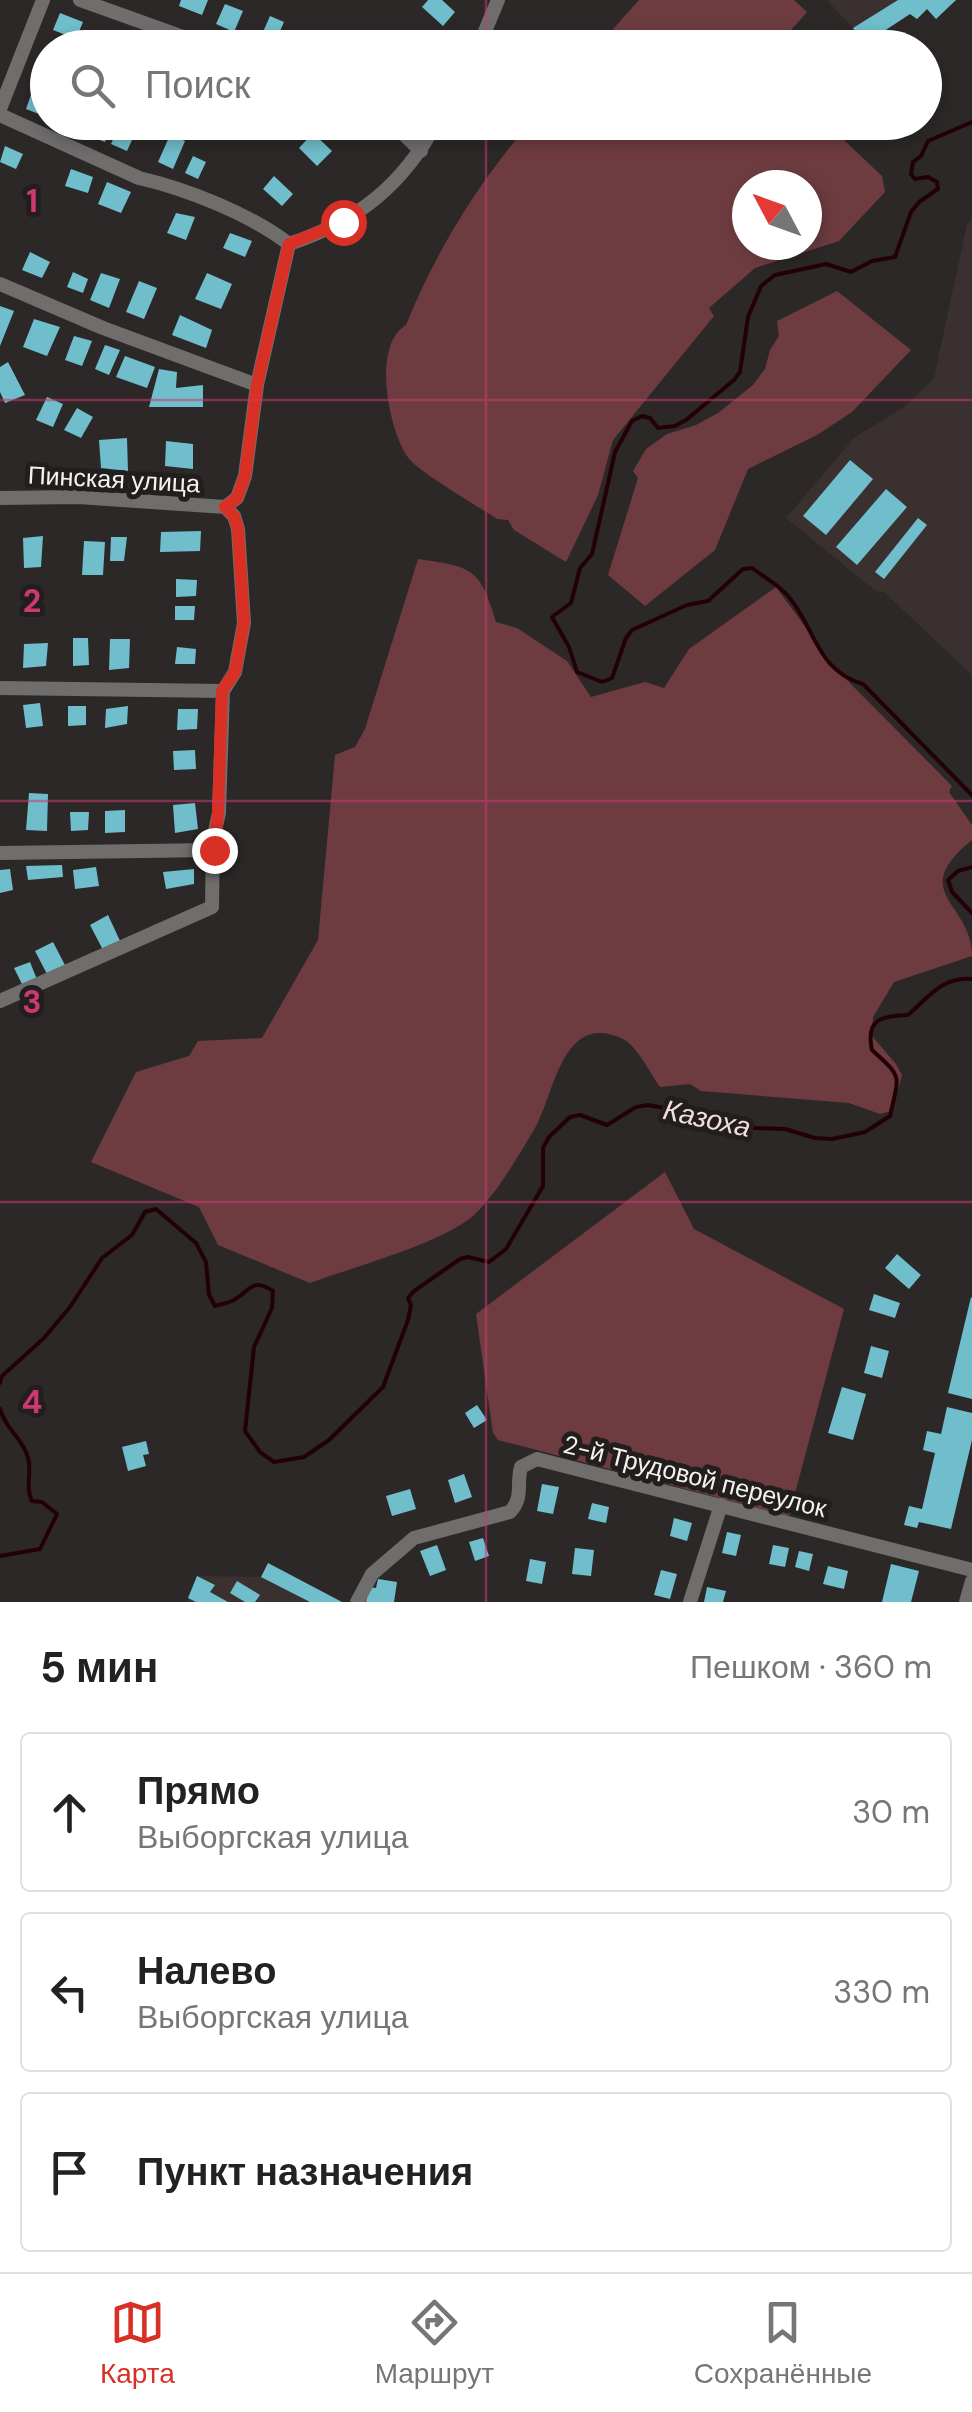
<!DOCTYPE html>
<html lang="ru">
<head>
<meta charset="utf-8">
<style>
	:root { --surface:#fff; --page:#f6f6f6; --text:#222; --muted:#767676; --line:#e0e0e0; --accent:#d93025 }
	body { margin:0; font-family:"DM Sans",sans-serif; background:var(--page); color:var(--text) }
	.compass { position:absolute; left:732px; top:170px; width:90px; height:90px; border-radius:50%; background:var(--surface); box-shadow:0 5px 15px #0003; rotate:311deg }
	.stop { position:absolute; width:30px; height:30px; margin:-22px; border:8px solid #d93025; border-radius:50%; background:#fff }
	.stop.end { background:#d93025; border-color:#fff; box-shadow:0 2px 10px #0008 }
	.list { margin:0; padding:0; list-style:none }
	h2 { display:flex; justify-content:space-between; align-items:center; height:130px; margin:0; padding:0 40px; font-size:42px }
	h2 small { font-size:32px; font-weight:400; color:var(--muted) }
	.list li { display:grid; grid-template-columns:65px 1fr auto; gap:30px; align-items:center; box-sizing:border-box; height:160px; margin:0 20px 20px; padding:0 20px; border:2px solid var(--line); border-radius:10px }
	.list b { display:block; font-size:38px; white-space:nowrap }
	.list p { margin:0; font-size:32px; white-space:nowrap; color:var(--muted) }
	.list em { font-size:32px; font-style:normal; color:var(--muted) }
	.icon { flex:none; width:55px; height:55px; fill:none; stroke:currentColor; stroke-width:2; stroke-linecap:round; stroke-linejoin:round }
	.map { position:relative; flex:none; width:972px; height:1602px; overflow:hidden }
	.search { position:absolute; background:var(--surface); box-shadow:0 5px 15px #0003; left:30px; right:30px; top:30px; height:110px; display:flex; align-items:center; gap:25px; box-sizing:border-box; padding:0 35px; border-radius:55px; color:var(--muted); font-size:38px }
	.sheet { height:670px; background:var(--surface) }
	nav { display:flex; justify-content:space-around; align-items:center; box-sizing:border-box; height:140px; border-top:2px solid var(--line); background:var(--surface); font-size:28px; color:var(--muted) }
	nav a { display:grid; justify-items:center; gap:5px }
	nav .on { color:var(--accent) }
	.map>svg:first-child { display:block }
	.built { fill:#3b3030 }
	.green { fill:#6e3c40; fill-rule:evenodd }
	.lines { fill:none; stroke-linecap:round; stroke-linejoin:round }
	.stream { stroke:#230005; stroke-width:4 }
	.building { fill:#70becc }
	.minor { stroke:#706d6d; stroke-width:14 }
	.route { stroke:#d93025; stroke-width:12 }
	.grid { fill:none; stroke:#ca3972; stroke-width:2.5; stroke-opacity:0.55 }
	.labels { text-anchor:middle; stroke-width:10; stroke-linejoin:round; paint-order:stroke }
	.street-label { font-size:25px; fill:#f5f2f2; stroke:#221e1e }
	.water-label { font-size:28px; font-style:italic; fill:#f2dede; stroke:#221e1e }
	.grid-label { font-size:32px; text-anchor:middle; font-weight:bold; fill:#ca3972; stroke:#221e1e; stroke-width:10; stroke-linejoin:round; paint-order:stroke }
</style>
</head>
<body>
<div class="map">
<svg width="972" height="1602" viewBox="0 0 972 1602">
	<rect width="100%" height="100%" fill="#2c2828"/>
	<path class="built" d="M827,0H956L936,19L927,10L917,19L910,14L863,45L853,28Z
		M972,219V675L884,592H877L786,518L854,438L904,407L934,378L967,224Z
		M268,1563L342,1602H187L197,1576L261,1577Z"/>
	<path class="green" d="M639,0H794L807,12L776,47H597Z
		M530,123H826L882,176L885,192L839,241L755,268L709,308L714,316L613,440L598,495L566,562L514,530L508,520L497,519C478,506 416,471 407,456C388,427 372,345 406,325C436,251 478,183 530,123ZM807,185V245H747V185Z
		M837,291L911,350L852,412L817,435L748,469L715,550L645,606L608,575L638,478L633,471L646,449L667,434L696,425L718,413L753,385L765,369L770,350L779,336L777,321Z
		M418,559C472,567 480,567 496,622L517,628L567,661L591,697L645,682L664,688L689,649L776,587L837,670L952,786L949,792L972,825V840C906,894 972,902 972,956L894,982L873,1017L872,1036L896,1064L902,1075L892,1111L880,1114L849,1103L701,1091L690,1084L660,1087C650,1073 637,1046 623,1039C562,1010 555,1093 535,1128C518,1156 497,1194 473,1216C440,1244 353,1267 310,1283L218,1245L199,1207L91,1162L136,1072L189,1056L198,1041L262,1038L318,940L335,755L355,747L365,729Z
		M665,1172L694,1229L844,1309L789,1516L498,1440L493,1433L476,1314Z"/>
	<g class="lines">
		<path class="stream" d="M972,122L928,141L921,156L913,162L911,174L915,179L928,177L937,182L938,189L919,202L911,212L895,257L872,261L851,272L826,264L775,275L761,286L748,317L740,372L734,380L686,420L675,426L658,428L650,418L642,416L632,421L615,452L592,554L580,568L571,603L552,617L569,647L577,672L602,682L612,678L626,638L632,630L687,605L708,601L743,569L752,568C764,577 779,585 789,597C815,628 817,671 863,684L972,795
			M972,867L958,871L948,880L952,892L972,913
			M0,1383L2,1376L44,1338L70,1307L102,1258L132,1235L145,1212L156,1209L196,1243L206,1262L209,1295L215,1306C221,1304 228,1303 234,1300C251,1290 252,1277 273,1291L272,1308L254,1347L245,1431L260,1452L274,1462L304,1457L329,1440L383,1387L408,1320L411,1305L408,1298L414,1291L460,1259L468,1257L489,1262L506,1249L543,1186V1148L549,1137L570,1117L580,1115L607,1125L636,1107L648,1105L675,1110L703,1111L754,1128L785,1129L815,1138L832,1139L865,1132L890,1116C900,1072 902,1078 872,1050C865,1018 883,1016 908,1015C930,996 941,977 972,979
			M0,1409C6,1429 18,1434 26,1452C34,1469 24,1485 32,1501L42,1502L57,1514L40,1549L0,1556"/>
	</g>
	<path class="building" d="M181,0H208L202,15L179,6Z
		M428,0H442L455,12L443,26L422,7Z
		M898,0H956L936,19L927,9L917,19L910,14L863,45L853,28Z
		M225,4L243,11L234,32L216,24Z
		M60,13L83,22L76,39L53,30Z
		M270,16L284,22L274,45L260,39Z
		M32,92L46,97L39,114L26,109Z
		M94,122H113L105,142L89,136Z
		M120,124L136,131L127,151L111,144Z
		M313,133L332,151L317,166L299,148Z
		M170,135L185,141L173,169L158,162Z
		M5,146L23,154L16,169L0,162Z
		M193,156L206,162L198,179L185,173Z
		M71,169L93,177L88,193L65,186Z
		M274,176L293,194L282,206L263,189Z
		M107,182L131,192L121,213L98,204Z
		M176,213L195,217L186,240L167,233Z
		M230,233L252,241L245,257L223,248Z
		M30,252L50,262L42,278L22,270Z
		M73,272L88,279L83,293L67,287Z
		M101,273L120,279L109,308L90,300Z
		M207,273L232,284L221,309L195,299Z
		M139,281L157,288L144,319L126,312Z
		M0,306L14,311L0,346Z
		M180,315L212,330L206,348L172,335Z
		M34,319L60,327L47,356L23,347Z
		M74,336L92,341L82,366L65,360Z
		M105,345L120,350L109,375L95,369Z
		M125,356L155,367L147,388L116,377Z
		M8,362L25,395L5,403L0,392V367Z
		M159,369L177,372L176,388L203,385V407H149Z
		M47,397L63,404L53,427L36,420Z
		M77,408L93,417L81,438L64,430Z
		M127,438L128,471L101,468L99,440Z
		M166,441L193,444V469L165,466Z
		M850,460L873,479L826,535L803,516Z
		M886,489L907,507L857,565L836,547Z
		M918,518L927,525L884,579L875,572Z
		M201,531L200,551L160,552L161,532Z
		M43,536L41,567L24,568L23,538Z
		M111,537H127L124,561H110Z
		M84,541L105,542L103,575H82Z
		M176,579L197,580L196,596L176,597Z
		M175,606H195L194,620H175Z
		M73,638H88L89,665L73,666Z
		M110,639H130L129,668L109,670Z
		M48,643L46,666L23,668L24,644Z
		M177,647L196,649L195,664H175Z
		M40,703L43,726L26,728L23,705Z
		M68,706H86V725L68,726Z
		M128,706L127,724L105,728L106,709Z
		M178,709H198L197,729L177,730Z
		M195,750L196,769L174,770L173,751Z
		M29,793L48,794L47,831L26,830Z
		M195,803L198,829L175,833L173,805Z
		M125,810V832L105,833V811Z
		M70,812H89L88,830L71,831Z
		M62,865L63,877L28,880L26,866Z
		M96,867L99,886L75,889L73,870Z
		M10,869L13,890L0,893V870Z
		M194,869V884L166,889L163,872Z
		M108,915L121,943L103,950L90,925Z
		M53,942L67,969L48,976L35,951Z
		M30,962L38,982L23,986L14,968Z
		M897,1254L921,1275L909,1289L885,1268Z
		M874,1294L900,1303L895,1318L869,1310Z
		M971,1297L972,1298V1399L948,1393Z
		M871,1346L889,1351L882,1378L864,1373Z
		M842,1387L866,1394L853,1440L828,1433Z
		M477,1405L487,1420L474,1428L465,1413Z
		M947,1407L972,1413V1440L951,1529L919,1522L917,1528L904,1525L909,1506L922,1509L935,1453L923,1450L927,1431L941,1434Z
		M146,1441L149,1454L143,1455L146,1466L128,1471L122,1447Z
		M464,1474L472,1497L455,1503L448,1480Z
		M542,1484L559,1487L553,1514L537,1511Z
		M410,1489L416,1509L392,1516L386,1496Z
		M592,1503L609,1507L606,1523L588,1519Z
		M674,1518L692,1523L687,1541L670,1536Z
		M727,1532L741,1535L736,1556L722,1553Z
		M483,1538L489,1556L475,1561L469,1542Z
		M437,1545L446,1570L430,1576L420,1551Z
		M773,1545L789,1548L785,1567L769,1564Z
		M575,1548L594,1550L591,1576L572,1574Z
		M799,1551L813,1554L809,1571L795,1567Z
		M530,1559L546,1562L542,1584L526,1581Z
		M268,1563L342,1602H310L261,1577Z
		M891,1564L919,1571L911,1602H882Z
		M828,1566L848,1571L844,1589L823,1584Z
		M661,1570L677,1574L670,1599L654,1595Z
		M197,1576L215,1585L210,1592L228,1602H196L188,1598Z
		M378,1579L397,1582L394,1602H366L369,1587L376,1588Z
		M237,1581L260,1595L255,1602H245L230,1593Z
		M707,1587L726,1591L723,1602H704Z"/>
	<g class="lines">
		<path class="minor" d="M80,0L214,48
			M478,48L498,0
			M0,109L43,0
			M0,115L139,178C187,189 250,214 289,244
			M391,122L421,151
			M289,244C358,221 402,186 437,122
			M0,284L103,328L257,385
			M0,498L78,497L225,507
			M225,507L237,498L245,476L257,385L289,244
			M0,688L223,691
			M0,853L213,850
			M0,1001L212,907L213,839L219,813L223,691L235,672L244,623L238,529L234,516L225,507
			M357,1602L372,1574L414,1538L510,1512C524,1497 516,1484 521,1467L537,1459L972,1570
			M690,1602L721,1505
			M966,1602L972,1581"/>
	</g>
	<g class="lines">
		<path class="route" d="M214,850L218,813L222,691L235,672L244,623L238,529L234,516L225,507L237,498L245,476L257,385L289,244L343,222"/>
	</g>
	<path class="grid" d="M486,0V48M486,122V1602M0,400H972M0,801H972M0,1202H972"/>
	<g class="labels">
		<g class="street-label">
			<text transform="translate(114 479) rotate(3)" y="9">Пинская улица</text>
			<text transform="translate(695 1476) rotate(14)" y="9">2-й Трудовой переулок</text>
		</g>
		<g class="water-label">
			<text transform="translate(707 1118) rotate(12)" y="10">Казоха</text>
		</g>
	</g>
	<g class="grid-label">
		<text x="32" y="212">1</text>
		<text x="32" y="612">2</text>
		<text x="32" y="1013">3</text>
		<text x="32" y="1413">4</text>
	</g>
</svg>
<svg class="compass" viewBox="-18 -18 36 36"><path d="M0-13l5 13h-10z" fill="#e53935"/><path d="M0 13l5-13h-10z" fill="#767676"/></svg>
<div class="stop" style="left:343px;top:222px"></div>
<div class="stop end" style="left:214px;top:850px"></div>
<div class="search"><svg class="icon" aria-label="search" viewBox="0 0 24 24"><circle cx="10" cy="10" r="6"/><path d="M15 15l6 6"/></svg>Поиск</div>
</div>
<section class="sheet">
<h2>5 мин<small>Пешком · 360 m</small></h2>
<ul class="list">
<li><svg class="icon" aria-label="ahead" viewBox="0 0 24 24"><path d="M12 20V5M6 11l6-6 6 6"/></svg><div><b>Прямо</b><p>Выборгская улица</p></div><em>30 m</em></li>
<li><svg class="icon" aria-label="left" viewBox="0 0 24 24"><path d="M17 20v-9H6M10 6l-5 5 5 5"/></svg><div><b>Налево</b><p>Выборгская улица</p></div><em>330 m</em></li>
<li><svg class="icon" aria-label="arrive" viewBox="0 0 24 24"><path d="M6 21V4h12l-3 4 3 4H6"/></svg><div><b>Пункт назначения</b></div></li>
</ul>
</section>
<nav>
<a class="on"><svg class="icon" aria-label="map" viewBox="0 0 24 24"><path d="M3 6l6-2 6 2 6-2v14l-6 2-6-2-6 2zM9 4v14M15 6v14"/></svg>Карта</a>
<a><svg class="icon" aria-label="directions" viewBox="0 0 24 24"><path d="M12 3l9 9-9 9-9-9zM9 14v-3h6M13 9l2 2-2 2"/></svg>Маршрут</a>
<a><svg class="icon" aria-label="saved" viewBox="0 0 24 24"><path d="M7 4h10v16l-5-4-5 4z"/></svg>Сохранённые</a>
</nav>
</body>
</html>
